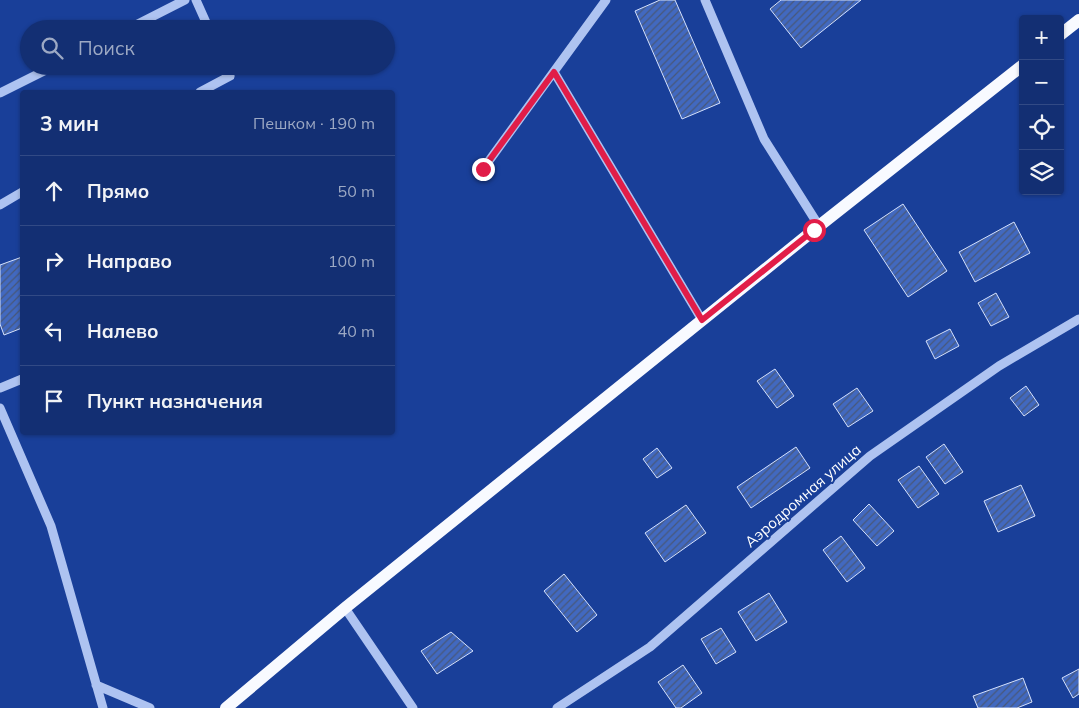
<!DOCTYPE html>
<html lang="ru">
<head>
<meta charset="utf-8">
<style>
	:root { --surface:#132f73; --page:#203b7b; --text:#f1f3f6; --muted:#9da9c4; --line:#324a85 }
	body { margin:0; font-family:Mulish,sans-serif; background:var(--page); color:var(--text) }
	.controls { position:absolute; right:15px; top:15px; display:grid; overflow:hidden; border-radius:5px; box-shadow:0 1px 4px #0004 }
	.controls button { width:45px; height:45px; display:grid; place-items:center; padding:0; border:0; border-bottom:1px solid var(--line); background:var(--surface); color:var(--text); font:25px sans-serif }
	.stop { position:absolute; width:15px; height:15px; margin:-11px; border:4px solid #e11d48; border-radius:50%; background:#fff }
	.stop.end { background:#e11d48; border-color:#fff; box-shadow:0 1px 5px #0008 }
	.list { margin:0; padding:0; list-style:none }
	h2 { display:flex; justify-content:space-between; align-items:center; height:65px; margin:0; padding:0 20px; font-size:21px }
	h2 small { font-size:16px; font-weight:400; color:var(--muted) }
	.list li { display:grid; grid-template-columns:32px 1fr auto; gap:15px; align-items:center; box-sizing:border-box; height:70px; padding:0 20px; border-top:1px solid var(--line) }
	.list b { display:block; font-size:19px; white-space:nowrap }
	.list em { font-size:16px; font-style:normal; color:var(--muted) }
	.icon { flex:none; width:28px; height:28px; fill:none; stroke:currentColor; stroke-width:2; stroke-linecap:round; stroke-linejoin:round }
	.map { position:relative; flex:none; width:1079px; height:708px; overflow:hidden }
	.search { position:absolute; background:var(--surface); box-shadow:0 1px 4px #0004; left:20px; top:20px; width:375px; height:55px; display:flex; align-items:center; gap:12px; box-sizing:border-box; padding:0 18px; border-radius:28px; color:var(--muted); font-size:19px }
	.panel { position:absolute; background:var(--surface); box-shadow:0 1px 4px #0004; left:20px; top:90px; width:375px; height:345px; border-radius:5px }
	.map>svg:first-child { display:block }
	.building { fill:url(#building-hatch); stroke:#d5e1fc }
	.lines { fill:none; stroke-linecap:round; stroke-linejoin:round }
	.minor { stroke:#aec3f1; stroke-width:9 }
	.major { stroke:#f8faff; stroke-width:12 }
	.route { stroke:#e11d48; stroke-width:6 }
	.labels { text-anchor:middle; stroke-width:4; stroke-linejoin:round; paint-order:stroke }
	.street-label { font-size:15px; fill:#fff; stroke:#193f99 }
</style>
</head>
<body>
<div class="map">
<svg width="1079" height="708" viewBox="0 0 1079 708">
	<defs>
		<pattern id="building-hatch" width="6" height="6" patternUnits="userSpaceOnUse" patternTransform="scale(1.25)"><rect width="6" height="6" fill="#4269c0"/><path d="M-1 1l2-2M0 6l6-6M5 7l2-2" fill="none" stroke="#48587a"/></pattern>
	</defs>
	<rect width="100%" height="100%" fill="#193f99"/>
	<path class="building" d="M660,0H675L720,103L682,119L635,11Z
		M781,0H861L801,48L770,9Z
		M903,204L947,271L908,297L864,230Z
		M1014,222L1030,253L975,282L959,252Z
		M22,257V328L4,335L0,324V265Z
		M996,293L1009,317L991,326L978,303Z
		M950,329L959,346L935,359L926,341Z
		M775,369L794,396L777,408L757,381Z
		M1026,386L1039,405L1024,416L1010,398Z
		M857,388L873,411L848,427L833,404Z
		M944,444L963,472L945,484L926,457Z
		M796,447L810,468L751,508L737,487Z
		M657,448L672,468L657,478L643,459Z
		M919,466L939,494L918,508L898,480Z
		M1021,485L1035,516L998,532L984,501Z
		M869,504L894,531L877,546L853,520Z
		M686,505L706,533L665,562L645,533Z
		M841,536L865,568L847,582L823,550Z
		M564,574L597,615L577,632L544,591Z
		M769,593L787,622L756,641L738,612Z
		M721,628L736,652L716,664L701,639Z
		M451,632L473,651L437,674L421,651Z
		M683,665L702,693L681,708H676L658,682Z
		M1079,669V694L1073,698L1062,678Z
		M1023,678L1032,702L1017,708H978L973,696Z"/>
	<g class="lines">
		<path class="minor" d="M196,0L209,29
			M705,0L764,139L819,226
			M128,29L185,0
			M554,72L702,320
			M200,92L230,76L226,66
			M0,93L54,66
			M483,169L606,0
			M0,205L22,192
			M0,388L22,379
			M0,408L51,526L103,708
			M345,608L413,708
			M96,685L150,708
			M557,708L650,647L870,456L999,366L1079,319"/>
		<path class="major" d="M1060,35L1079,20
			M226,708L345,608L819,226L1023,65"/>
	</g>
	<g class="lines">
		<path class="route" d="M483,169L554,72L702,320L814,230"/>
	</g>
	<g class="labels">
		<g class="street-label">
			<text transform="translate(803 496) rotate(-41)" y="5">Аэродромная улица</text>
		</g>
	</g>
</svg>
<div class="controls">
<button>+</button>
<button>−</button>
<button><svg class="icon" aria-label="locate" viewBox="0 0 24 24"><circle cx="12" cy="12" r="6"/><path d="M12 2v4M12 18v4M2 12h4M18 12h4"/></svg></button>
<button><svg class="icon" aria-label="layers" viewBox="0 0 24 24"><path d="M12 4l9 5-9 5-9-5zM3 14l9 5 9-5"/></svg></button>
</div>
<div class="stop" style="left:814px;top:230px"></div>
<div class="stop end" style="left:483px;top:169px"></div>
<div class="search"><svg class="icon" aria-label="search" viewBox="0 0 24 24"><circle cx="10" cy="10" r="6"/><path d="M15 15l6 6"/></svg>Поиск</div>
<section class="panel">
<h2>3 мин<small>Пешком · 190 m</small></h2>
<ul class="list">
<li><svg class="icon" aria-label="ahead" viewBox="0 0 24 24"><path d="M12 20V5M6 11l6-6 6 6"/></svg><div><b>Прямо</b></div><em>50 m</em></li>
<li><svg class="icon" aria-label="right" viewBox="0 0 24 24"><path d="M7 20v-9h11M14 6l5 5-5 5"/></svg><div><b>Направо</b></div><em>100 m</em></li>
<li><svg class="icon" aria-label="left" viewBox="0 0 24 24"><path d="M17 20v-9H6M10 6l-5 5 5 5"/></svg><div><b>Налево</b></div><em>40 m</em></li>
<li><svg class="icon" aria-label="arrive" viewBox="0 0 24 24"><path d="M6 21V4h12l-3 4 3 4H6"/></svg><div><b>Пункт назначения</b></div></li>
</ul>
</section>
</div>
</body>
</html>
